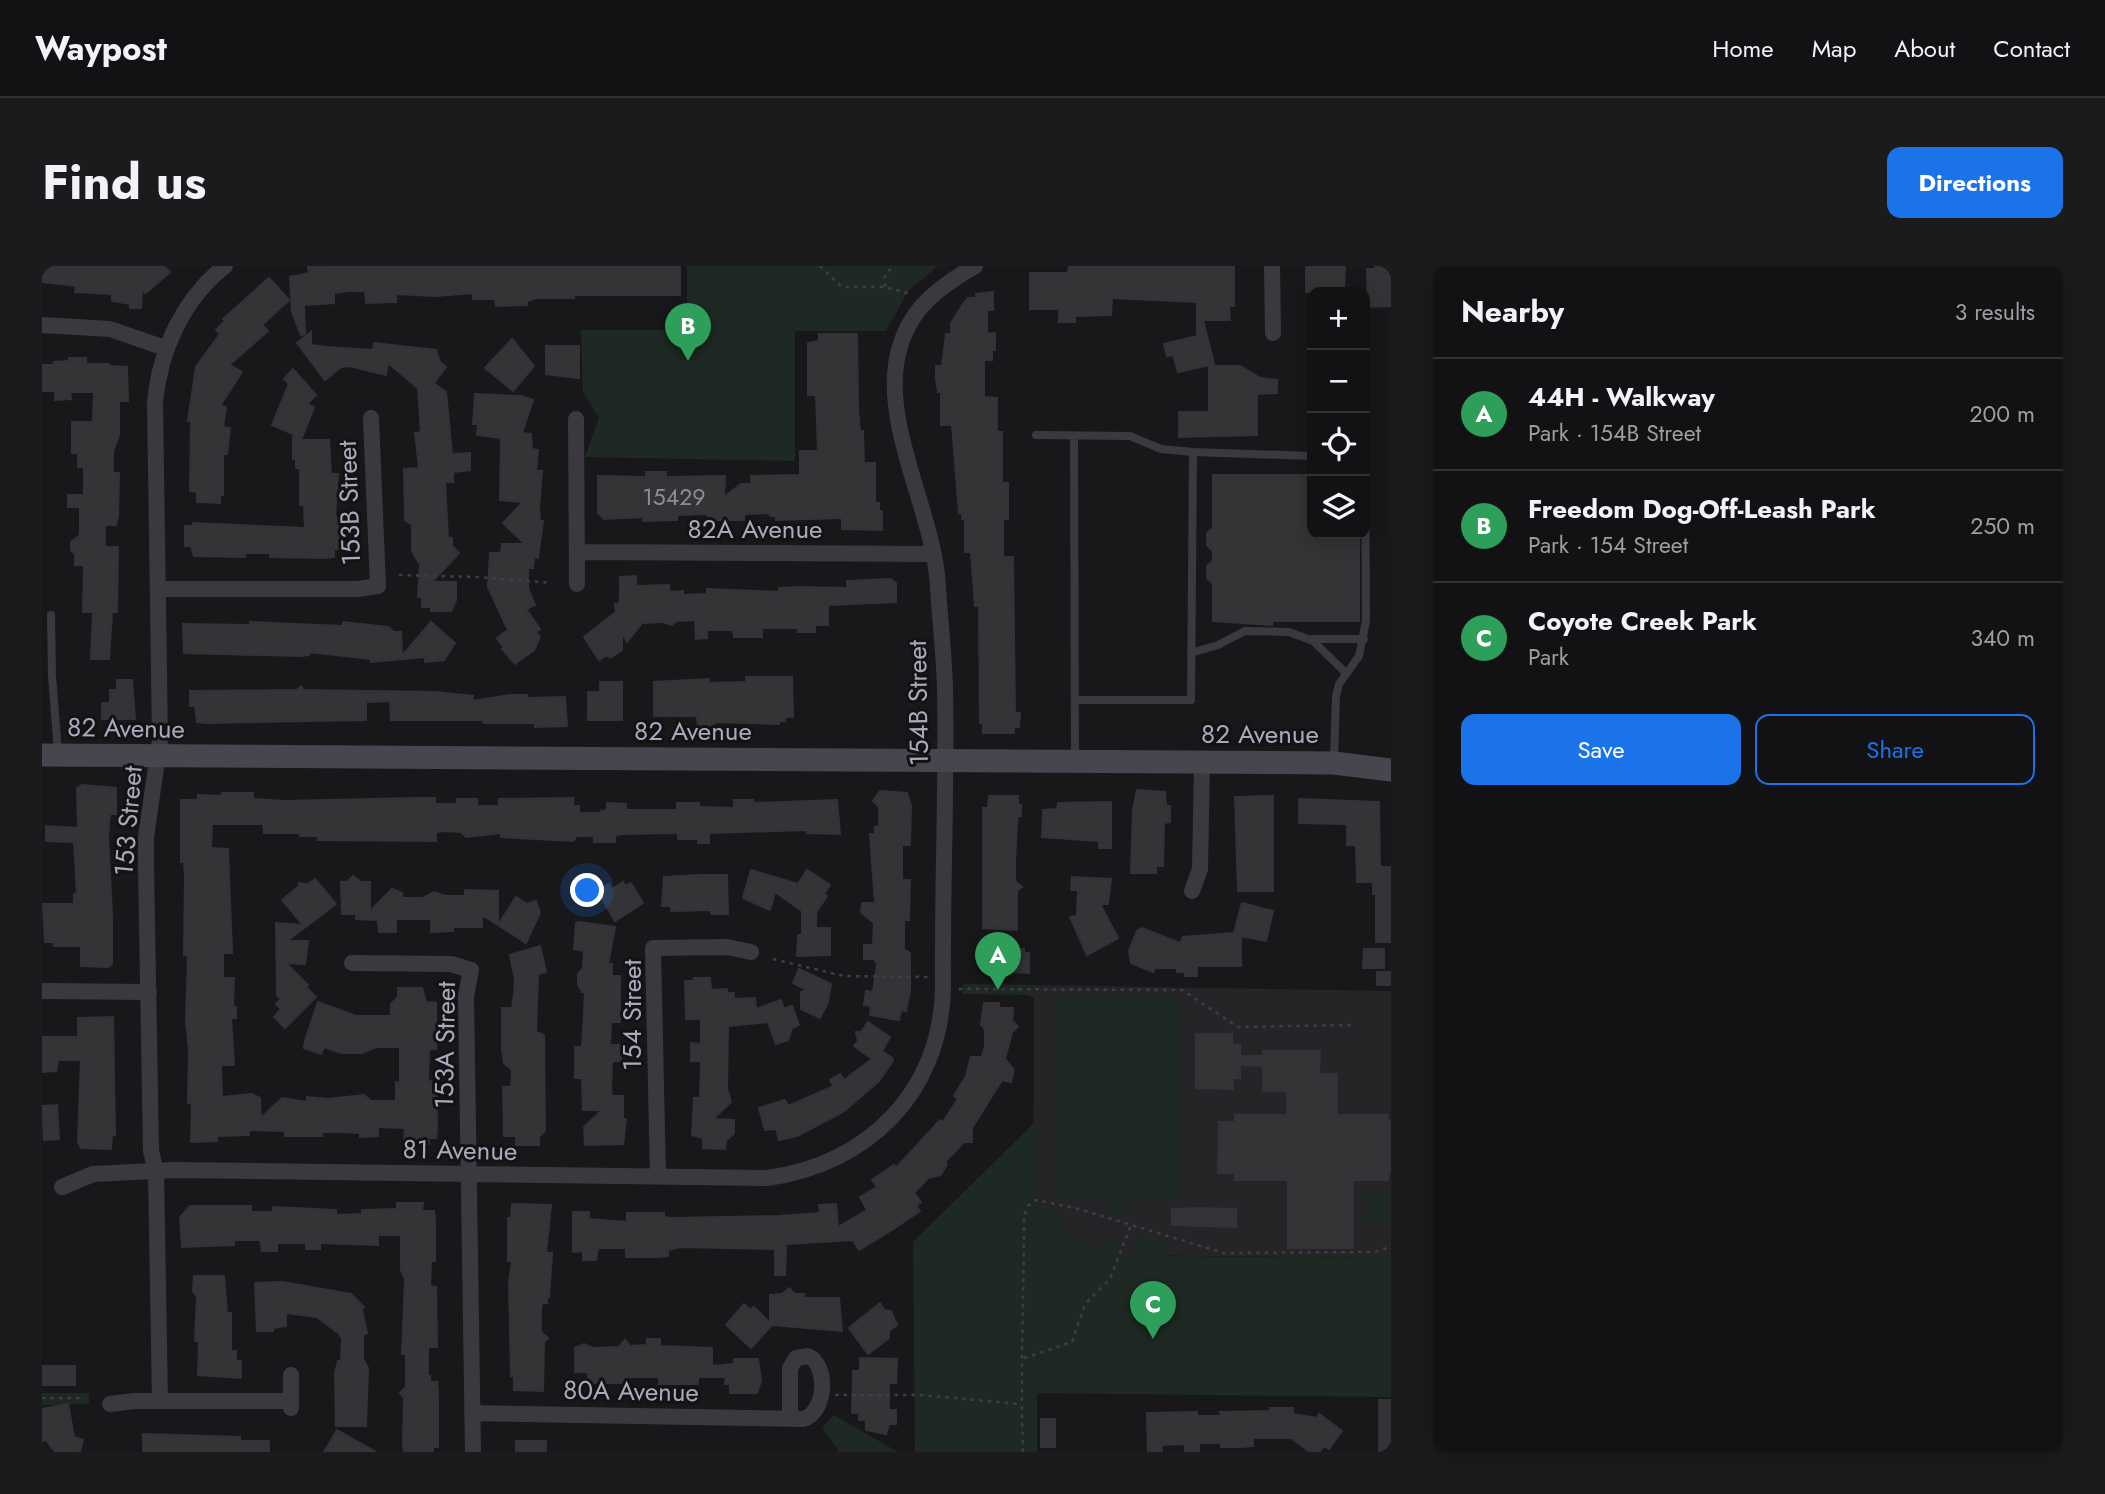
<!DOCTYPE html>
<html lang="en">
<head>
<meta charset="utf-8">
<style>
	:root { --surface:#121214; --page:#1b1b1d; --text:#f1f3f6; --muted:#9c9ea0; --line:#313234; --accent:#1a73e8 }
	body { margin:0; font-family:Jost,sans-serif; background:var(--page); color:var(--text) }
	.controls { position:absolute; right:21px; top:21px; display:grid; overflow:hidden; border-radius:14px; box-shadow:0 4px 18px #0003 }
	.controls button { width:63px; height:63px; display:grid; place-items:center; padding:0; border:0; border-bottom:2px solid var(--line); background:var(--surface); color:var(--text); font:35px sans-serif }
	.you { position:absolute; left:546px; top:625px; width:24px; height:24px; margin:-18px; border:5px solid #fff; border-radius:50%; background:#1a73e8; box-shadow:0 0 0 10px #1a73e833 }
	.badge { display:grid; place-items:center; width:46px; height:46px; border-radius:50%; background:var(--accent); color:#fff; font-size:23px; font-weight:700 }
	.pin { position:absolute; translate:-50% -58px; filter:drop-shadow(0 2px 4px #0008) }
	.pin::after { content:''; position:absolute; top:37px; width:24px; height:21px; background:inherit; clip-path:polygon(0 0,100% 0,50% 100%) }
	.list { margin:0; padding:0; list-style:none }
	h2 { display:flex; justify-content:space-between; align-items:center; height:91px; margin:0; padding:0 28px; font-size:30px }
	h2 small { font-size:23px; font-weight:400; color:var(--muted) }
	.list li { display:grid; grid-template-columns:46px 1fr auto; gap:21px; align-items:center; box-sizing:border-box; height:112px; padding:0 28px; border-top:2px solid var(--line) }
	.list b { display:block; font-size:26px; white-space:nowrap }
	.list p { margin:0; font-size:23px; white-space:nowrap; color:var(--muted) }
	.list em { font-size:23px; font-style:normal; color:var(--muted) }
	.actions { display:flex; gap:14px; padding:21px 28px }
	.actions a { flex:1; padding:16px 0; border:2px solid var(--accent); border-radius:14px; text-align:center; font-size:24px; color:var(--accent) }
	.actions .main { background:var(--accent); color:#fff }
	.icon { flex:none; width:38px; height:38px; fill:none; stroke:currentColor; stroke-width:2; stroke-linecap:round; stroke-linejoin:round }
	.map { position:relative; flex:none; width:1349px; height:1186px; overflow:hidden; border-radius:14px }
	header { display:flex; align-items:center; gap:42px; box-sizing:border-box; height:98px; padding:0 35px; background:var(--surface); border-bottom:2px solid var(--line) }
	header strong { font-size:33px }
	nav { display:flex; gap:38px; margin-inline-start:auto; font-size:24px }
	.intro { display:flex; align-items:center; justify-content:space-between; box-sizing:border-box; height:168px; padding:0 42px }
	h1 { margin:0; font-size:49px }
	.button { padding:18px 32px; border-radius:14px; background:var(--accent); color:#fff; font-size:24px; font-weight:700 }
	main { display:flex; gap:42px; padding:0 42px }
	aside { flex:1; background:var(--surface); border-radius:14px; box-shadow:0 4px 18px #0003 }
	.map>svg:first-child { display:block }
	.built { fill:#252427 }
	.green { fill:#1f2923 }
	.building { fill:#343336; stroke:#333236; stroke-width:2 }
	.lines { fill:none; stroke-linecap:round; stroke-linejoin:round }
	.path { stroke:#3f3e46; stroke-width:2.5; stroke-dasharray:3.5 5; stroke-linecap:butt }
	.lane { stroke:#3a393f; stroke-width:8 }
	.street { stroke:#3a393f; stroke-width:16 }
	.secondary { stroke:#47464f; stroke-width:23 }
	.labels { text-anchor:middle; stroke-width:6; stroke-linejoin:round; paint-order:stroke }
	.number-label { font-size:23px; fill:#8c8c9a }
	.street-label { font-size:26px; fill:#a9a9bb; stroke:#131315 }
</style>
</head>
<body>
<header>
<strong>Waypost</strong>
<nav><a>Home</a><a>Map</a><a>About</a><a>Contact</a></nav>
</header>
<div class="intro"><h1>Find us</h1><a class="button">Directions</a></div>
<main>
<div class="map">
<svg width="1349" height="1186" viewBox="0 0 1349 1186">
	<rect width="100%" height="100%" fill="#18181a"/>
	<path class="built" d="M992,719L1349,725V992L991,988Z"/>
	<path class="green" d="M645,0H896L866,25L844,65H753V195L543,191L557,152L541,126L539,64H645Z
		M921,718L992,719V733L987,729L920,728Z
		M1013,729H1138L1137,931H1013Z
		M993,856L992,934L1019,945L1028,970L1048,986L1051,980L1065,975L1074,978L1081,989H1090L1097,967L1127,977L1124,990L1349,992V1131L995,1127V1186H873L871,976Z
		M1323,925H1345V957H1324Z
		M1069,934H1080L1082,938H1122L1123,941L1083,940L1075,948L1069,949L1063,943L1064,938Z
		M0,1127H47V1138L0,1139Z
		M792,1149L856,1186H797L780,1161Z"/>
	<path class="building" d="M0,0H122L128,6L104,27L100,24L99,42H88V38L70,35V28L33,26L34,20L0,16Z
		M287,0H638V29H532V32H494L485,35V39L454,40L453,33H431V27L393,30L354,28V36L324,37L323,25H307L292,27V37L262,39L263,68L259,69L250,46L248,11L267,7L266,1Z
		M1027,0H1192V40H1187L1188,54H1161L1172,98L1136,106L1131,89L1125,90L1122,78L1155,70V36L1070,32L1069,49L1033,50V56H1017V43H988V7H1026Z
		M1264,0H1303L1302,26H1264Z
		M1333,0H1349V40L1326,41L1325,3H1333Z
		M227,12L247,34L220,59L226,65L187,99L200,106L178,140L184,141L181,161L188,162L185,188H181V229H178V237L155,236V226L148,225L149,155H146L154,101L178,68L174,64L183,55L181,53Z
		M951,26V44H945V68L953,67V84H950V94H942V131L955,132V166H960V217H966V253H961V291H971L973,447H978L977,461H972V467H941V457H938L937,340H933L929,286H923V253H920V247H917L910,159H899V126H896L894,113V100H900L904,68H909V57L921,38L926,32H934V28Z
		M269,66V79L284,81L331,84L332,77L394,84L398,96L404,101L392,117L404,126L410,188L428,187V204L411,206V216H403L406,272H410V280L417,287L390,316H414V334L409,345H389V341H380V331H376L378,299L370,285V259L363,254L362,203L377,202L373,167L379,166L376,122L346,97L344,109L308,100L299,101L283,114L255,77Z
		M777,68H815L816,142L818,165H821L822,197H833V237H837V245H840V264L800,263V252L734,254V250H728V247L702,248V254H666V248L635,249V254L601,255V251L562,253L556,247V210L604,211V206H624V211L683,210L682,231L699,218H709V210L758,209V185H776L774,129H766V77L777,75Z
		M470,73L492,100L471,125L443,102Z
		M504,80H537V112L504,108Z
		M27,92H44V98H67V100L85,101L86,135H77V169L71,185V207H77L76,250L74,259H63V281H76L75,346H70L67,393H49L51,346H41L42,299H33V288L29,284V276L38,269V241H26V229H42V201H36V187H30V156H51L52,126H28L29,133L13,134V125H0V99H12V96L27,95Z
		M1167,100H1198L1218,112L1235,114V127L1215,128V169L1137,171V146H1167Z
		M251,103L274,129L265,138L272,141L259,174H287L289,208H296L293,251H300V283H292V291L285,292L228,291V287H203V291L152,290L149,280H143V260H151V257L263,262L262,239H258V202H254V193H251V168L230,159L247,118L242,113Z
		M433,128L479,130L491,134L480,167L489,168L490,183L496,184L494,205H500L497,241L498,255H501L496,292L492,291L491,302H486V322L493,339L484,343L498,363L494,366L498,371L492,384L473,398L460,383L462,382L455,372L466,364L446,321L448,287H459L460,278H483L461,257L481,236L458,234L459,172L435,169L436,158H431Z
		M1171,209H1270V268H1317V355H1230V359L1171,355V318L1165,312V300L1171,295V285L1165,279V267L1171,262Z
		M594,310V320L627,319V326L641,325V329L665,328V323L737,326V322L756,321L805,322V315L848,313L854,317V336L786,339V359H773V366H756V362H720V371H692L691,364H665V372L654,373L653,354L634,355L630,359L621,356L600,357L585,376L580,367V384L568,392L565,389L557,394L542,371L574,346L573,338H577L578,330V311Z
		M208,356L301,360V356L346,361L352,366H359L360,390L389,356L413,377L402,394L383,396V391L329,396V393L267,386V389L257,390L142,387L141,358L208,359Z
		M704,411H750L751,451H743V455H737V458L677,456L672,457V461H656L655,450H612V416L667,413V417L704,416Z
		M75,414H90L93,453H60V437H68V424H75Z
		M558,416H580V454H546V426H558Z
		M259,420L262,424L393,426L431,430V435L468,429H485V432L523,431L525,460L493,461V457H442L440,454H349L348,435L324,436V454L164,457L155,456L153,440H148V425L255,424Z
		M40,519L74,522V548H68L66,569L70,649V698L66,701L39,700V680H12V676H3L1,638H32V628L35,629L32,576L4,575V560L36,562L35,522Z
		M1095,524L1123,526L1124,540H1128V556L1122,557L1121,600H1114V607H1089L1091,544Z
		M838,525L865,527L869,540L868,579H860V614H868L867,654H862V683L868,687V725L864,745L859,744L857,754L828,749L829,740L822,739L824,725L831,726L835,698L832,693H822V679H831L832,657L819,646L820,637H833L828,568H833V561H837V541L831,535Z
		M180,527H211V533L242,535L375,532H393V538H415V533H435V540H457V533L531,532V540H537V547H559V545L565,544V537L584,538V544H635V537H657V541L692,542V534H711V537L795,534L798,568L765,567V564L667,567V577H656V573H636V567L579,568L573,570V576H552V570H535L531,575L459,571V567L424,571L419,566L402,565L394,566V575L276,574V570H258L257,567H222L221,558H170L169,582L186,583L190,687H181V712H192L191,741H194V752H189L192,799H179L180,831L210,828L218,832L219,852L240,832L265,836V831L286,833L322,829L329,835H354V816L358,817V781H334L320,787H299L282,781L279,788L262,782L263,775L276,736L314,750H349V738L356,731V722H380L384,736L394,737V783H387L386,815L394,816L395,862L394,872H387V878H362L363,862L336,861V870L318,871V867L302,866H280V870H243V865L207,864V869L175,870V875L149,876L150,837H146L147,786L144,755L146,689H142L143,608L142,596H139V534H156V529L180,530Z
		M947,530H976V539H979V550H976L975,557L973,595V615L980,621L975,625V664L941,662V542H946Z
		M1231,530V625H1196L1193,531Z
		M1257,533L1337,536L1338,601H1349V676H1334V628H1331V616H1315L1314,579H1305V558L1257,557Z
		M1069,536V582H1057V575L1000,571L1001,544L1015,543L1016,537Z
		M709,604L756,618L765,604L788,619L782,628L785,630L774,647V662H788V689L755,690L756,669H760V645L733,626L728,644L701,632Z
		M657,609H685L686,648H669V644L629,645V640H620L622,611Z
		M311,610L319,616H328V645L350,623L360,627V632H381L392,626L403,630H423V624L456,625V659L440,649V661H411V665L389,666V653H354V666H337L336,654L314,653V648H300L299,616H305Z
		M1030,611L1069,613L1066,638H1058L1076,672L1045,689L1028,651L1035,650L1036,624H1029Z
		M273,613L294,638L245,675H266L263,698L244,697L266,719L264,721L274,731L243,762L232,751L239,743L234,738L239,733L235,729L234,657L261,659L240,634L257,620V617L266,618Z
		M581,616L583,620L589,617L601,637L573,655L555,624L567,618L570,623Z
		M474,631L485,638L494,635L498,647L484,677L456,659Z
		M1200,637L1231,645L1224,675L1199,670V700H1155V710H1143V706H1135V702H1113L1111,706L1089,697L1087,685L1095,665L1100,662L1138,677L1141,671L1192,667Z
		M537,656L573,661L566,698H570V710H578V756H569L568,779H579V795H570L569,823L570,830H581V853H584L581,878L543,879L542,861L560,844H541L540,812H533V781H540L542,749L543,726H540L536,718V708L541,702L542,685L532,683L534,657Z
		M498,680L504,706L496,708L494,766L502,769L503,865L497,871V879H474V870H462L461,821H469L470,804L462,797L460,784V742H470L472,728L473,714L468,689Z
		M941,683H982V687H987V707L946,705V699H941Z
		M1322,683H1342V702H1321Z
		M757,703L789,718L786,736L778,752L759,743V726L765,724L751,717Z
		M1335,706H1349V719H1335Z
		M652,712H668L669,724L685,723V727H692V733L713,732L714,743L739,734L742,743L750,740L757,759L750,762L746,774L734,778L726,756L686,760L685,823L689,836L671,853L692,854V867L684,875L683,883L661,882V872L650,869L652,832H658L659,795H649V777L659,778V753H644L643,715H652Z
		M942,737H957V742H971L970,754L976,761L970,766L963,793L972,804L969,816L960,814L930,862V876H922L903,896L905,898L899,909L886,912L872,927L879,936L874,940L878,945L853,962L817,984L811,974L744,978L743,1009H733V983L638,981L626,984V990L616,991H584V982H556L554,994H541V985L531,986V946H547V953L585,956V947H622V951L629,952L737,950L778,947L777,939L794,938L796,961L825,944L818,931L835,921L830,914L852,899L854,902L898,854L901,856L916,833L912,830L924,810L929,791H940L943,780V763L939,759Z
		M71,751L73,869H70L69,883L39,882L36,875L39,794H16L14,805L0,806V771H36V752Z
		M826,756L848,771L840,785L851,793L850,796L837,815L801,846L755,870L737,874L734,863L723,864L717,842L743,834L746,840L792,820L788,814L798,808L802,814L830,793L812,780L816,775L814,766H819Z
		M1154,768H1190V779H1198V790H1221V785H1278L1277,808H1295V849H1346L1345,855H1349V907H1346V914H1311V982H1246V914H1193V907H1176L1177,856H1193V849H1245V825H1221V800L1198,799V812H1191V823L1154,822Z
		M15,839L17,873L2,874L0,840Z
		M355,937H381L380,945H392L393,954V995H389L388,1020L394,1021L395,1081H386V1110H388V1116H395L396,1128V1181H391V1186L362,1185L361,1179L362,1132L358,1127L364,1121V1088H360L363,1013L359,1004V969H336V979L278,977V983H264V977H235V985H220L218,974H192V979L140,981L138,951L148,940H209V946H231V941L294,944V949L320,948V944L355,943Z
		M470,938L509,939L504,987H510L507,1031H505V1037H500L499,1043V1066L506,1072L502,1076L501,1125L472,1124V1110H469L467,1017L470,995H466V952H469Z
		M1157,942L1194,943V961L1130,959V943Z
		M152,1010H182L185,1047H189V1085H194V1095H199V1112L156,1109L157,1075H153L155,1031L151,1025Z
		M240,1016L309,1028L322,1041L320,1044L325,1067L321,1069V1093L326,1102L324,1160H294L293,1107L296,1095H299L300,1072L296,1067L275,1051L244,1047V1060L231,1062V1065H215L213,1017Z
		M747,1022L753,1028H762V1032H797L800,1065L730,1059L709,1082L684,1059L702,1038L708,1044L712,1041L728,1057V1029L740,1028Z
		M838,1037L842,1044L849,1045L855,1059L847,1065V1072L826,1088L807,1062Z
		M605,1073H618V1080L670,1082V1100L692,1098V1093H716L719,1115L715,1127H688V1118H683L684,1111H656V1118H617V1111H586V1117H546V1106H533V1082L542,1078L551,1082L577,1081L583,1074L588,1080L605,1079Z
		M818,1092L855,1093L854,1117H847V1144H854V1158H847L844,1168L824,1164V1154H817V1147H810L811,1105H818Z
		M0,1100H33V1119H0Z
		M1337,1134H1349V1186H1337Z
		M26,1138L32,1171L41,1174L38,1186H13L4,1174L0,1175V1143Z
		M1228,1142H1251V1148L1275,1152L1277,1148L1300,1165L1287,1183L1282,1180L1277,1186H1268L1249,1172H1211V1180L1198,1181H1179V1177H1157V1186H1143V1178L1120,1179V1186H1106L1105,1147L1155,1146V1150H1179L1178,1146L1228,1145Z
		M999,1153H1013V1181H999Z
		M295,1164L334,1186H282Z
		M101,1168L198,1171V1175H227V1186H101Z
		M474,1175H504V1186H474Z"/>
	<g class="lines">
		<path class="path" d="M778,0L800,21H843L869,28
			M843,21V9L852,0
			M357,309L436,311L510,317
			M731,693L802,710L888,711
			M917,723L1140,724L1196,761L1312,759
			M982,1092L1030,1076L1043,1038L1068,1013L1089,959
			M793,1129H878L978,1138
			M0,1132H40
			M981,1186C978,1108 982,1029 982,950L986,940L994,934L1037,943L1182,987L1332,986L1349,981"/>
		<path class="lane" d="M994,169L1088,170L1119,183L1151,186
			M1032,170L1033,492
			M9,349L10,410L16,486
			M1269,373H1322
			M1149,387L1176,379L1203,365L1247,366L1271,375L1304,407
			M1033,434H1149L1151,186L1270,190
			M1292,494L1294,430L1297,418L1317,390L1324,355L1323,191"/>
		<path class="street" d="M1230,0L1231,67
			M0,59L68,63L123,82
			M534,153L535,318
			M535,286L890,288
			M116,323H316L336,320L329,152
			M1150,625L1158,603L1160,496
			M310,697L409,698L429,704L424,730L431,1186
			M0,725L107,726
			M616,911L611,682L685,681L709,686
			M20,921L51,908L131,904L725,912C826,898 898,827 901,723C900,623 905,522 903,421C902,388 898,354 896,321C893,249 839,160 856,88C866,44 895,22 933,0
			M249,1109V1142
			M118,1135L114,906L109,885L104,600V571L118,474L113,136C118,84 141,33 183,0
			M68,1138L92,1135H249
			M430,1147L761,1153C784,1147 787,1099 766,1090L754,1092L748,1102V1152"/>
		<path class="secondary" d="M0,489L1292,497L1349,504"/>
	</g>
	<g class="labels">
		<g class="number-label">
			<text x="632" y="239">15429</text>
		</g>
		<g class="street-label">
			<text transform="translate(307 237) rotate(-92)" y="9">153B Street</text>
			<text x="713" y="272">82A Avenue</text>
			<text transform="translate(876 437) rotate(-91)" y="9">154B Street</text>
			<text transform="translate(84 462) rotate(1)" y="9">82 Avenue</text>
			<text x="651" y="474">82 Avenue</text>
			<text x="1218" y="477">82 Avenue</text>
			<text transform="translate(86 555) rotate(-85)" y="9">153 Street</text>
			<text transform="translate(590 749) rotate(-90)" y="9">154 Street</text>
			<text transform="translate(403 779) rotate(-89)" y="9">153A Street</text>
			<text transform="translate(418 884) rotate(1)" y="9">81 Avenue</text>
			<text transform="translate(589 1125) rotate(1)" y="9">80A Avenue</text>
		</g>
	</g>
</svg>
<div class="controls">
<button>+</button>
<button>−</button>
<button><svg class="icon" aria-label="locate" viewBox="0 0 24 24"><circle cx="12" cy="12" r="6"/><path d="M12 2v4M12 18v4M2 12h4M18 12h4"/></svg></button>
<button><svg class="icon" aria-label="layers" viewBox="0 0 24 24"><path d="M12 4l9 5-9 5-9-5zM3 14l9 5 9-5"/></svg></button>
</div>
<div class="you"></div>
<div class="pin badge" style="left:956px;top:724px;background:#2e9e5b">A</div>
<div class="pin badge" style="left:646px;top:95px;background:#2e9e5b">B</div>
<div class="pin badge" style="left:1111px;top:1073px;background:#2e9e5b">C</div>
</div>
<aside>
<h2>Nearby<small>3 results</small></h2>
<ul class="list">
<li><span class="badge" style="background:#2e9e5b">A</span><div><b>44H - Walkway</b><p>Park · 154B Street</p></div><em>200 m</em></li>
<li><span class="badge" style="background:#2e9e5b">B</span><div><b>Freedom Dog-Off-Leash Park</b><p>Park · 154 Street</p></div><em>250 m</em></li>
<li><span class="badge" style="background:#2e9e5b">C</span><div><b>Coyote Creek Park</b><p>Park</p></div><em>340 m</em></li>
</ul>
<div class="actions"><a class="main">Save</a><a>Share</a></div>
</aside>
</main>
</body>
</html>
